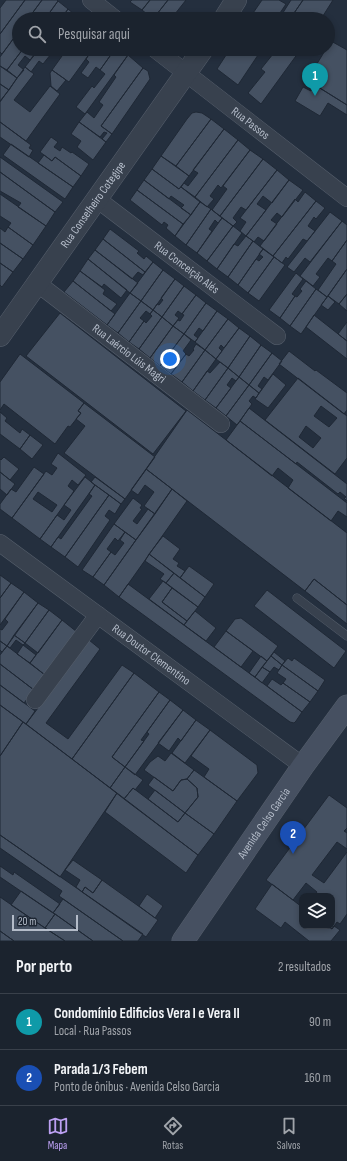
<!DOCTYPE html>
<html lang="pt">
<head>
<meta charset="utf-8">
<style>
	:root { --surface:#1b232e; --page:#242b36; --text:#f1f3f6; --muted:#a0a4aa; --line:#39404a; --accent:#bca0f2 }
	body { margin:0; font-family:"Sofia Sans Condensed",sans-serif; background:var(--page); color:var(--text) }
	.controls { position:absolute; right:12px; bottom:12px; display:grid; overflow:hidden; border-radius:8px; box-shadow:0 2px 6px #0003 }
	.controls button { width:36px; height:36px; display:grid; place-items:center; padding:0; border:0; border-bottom:1px solid var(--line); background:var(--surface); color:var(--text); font:20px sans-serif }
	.scale { position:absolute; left:12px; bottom:10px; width:66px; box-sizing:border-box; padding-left:4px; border:2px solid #b4bcc9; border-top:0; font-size:11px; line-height:14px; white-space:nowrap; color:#b4bcc9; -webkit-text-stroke:3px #1d2633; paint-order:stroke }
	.you { position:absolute; left:170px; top:359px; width:14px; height:14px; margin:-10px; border:3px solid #fff; border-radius:50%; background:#1a73e8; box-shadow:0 0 0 6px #1a73e833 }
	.badge { display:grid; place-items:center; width:26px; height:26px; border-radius:50%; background:var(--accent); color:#fff; font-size:13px; font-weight:700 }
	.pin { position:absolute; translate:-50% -33px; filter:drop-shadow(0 1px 2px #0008) }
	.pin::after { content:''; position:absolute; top:21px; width:14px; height:12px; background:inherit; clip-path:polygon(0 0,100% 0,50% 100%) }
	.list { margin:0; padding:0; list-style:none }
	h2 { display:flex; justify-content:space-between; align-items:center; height:52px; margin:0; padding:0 16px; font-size:17px }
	h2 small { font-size:13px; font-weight:400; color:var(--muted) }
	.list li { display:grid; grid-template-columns:26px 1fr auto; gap:12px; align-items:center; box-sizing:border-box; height:56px; padding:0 16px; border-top:1px solid var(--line) }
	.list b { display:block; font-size:15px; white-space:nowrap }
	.list p { margin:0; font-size:13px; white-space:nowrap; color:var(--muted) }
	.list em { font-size:13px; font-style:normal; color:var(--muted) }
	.icon { flex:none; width:22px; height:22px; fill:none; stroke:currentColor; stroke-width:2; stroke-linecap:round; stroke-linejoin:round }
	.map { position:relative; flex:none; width:347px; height:941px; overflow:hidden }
	.search { position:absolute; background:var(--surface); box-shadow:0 2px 6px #0003; left:12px; right:12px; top:12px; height:44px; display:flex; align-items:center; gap:10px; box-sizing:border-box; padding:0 14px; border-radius:22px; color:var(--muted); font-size:15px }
	.sheet { height:164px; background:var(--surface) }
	nav { display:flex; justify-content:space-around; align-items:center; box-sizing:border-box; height:56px; border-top:1px solid var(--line); background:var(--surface); font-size:11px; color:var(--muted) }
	nav a { display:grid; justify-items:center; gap:2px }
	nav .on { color:var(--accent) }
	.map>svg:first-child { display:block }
	.building { fill:#455162; stroke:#1f2835; fill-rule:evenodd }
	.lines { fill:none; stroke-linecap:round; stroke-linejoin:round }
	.service-casing { stroke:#565f6c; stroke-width:9 }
	.minor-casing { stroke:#565f6c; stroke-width:18 }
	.tertiary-casing { stroke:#565f6c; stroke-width:22 }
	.secondary-casing { stroke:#565f6c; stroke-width:23 }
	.service { stroke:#38414e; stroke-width:8 }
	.minor { stroke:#38414e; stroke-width:17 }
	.tertiary { stroke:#38414e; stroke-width:21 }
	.secondary { stroke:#465061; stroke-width:22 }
	.labels { text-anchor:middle; stroke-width:3; stroke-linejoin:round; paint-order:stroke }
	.street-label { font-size:12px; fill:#b4bcc9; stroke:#1d2633 }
</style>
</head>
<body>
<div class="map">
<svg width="347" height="941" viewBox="0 0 347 941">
	<rect width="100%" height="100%" fill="#242f3e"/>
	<path class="building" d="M6,0H25L0,34V8Z
		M25,0H42L28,19H19V31L2,54L0,52V34Z
		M42,0H57L58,1L45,19H28Z
		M132,0H150L142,10L130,2Z
		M150,0H168L153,19L142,10Z
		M168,0H186L171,19H153Z
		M262,0H279L286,4L276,19H249Z
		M291,0H303L290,19H279Z
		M303,0H333L321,19H290Z
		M58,1L68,9L61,19H45Z
		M68,9L80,19H61Z
		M19,31V49H23L7,70L0,66V57Z
		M331,41L347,50V105L307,80L326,49H328V46Z
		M23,49H39L30,60L25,56L18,65L24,70L17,78L7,70Z
		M39,49H55L43,64L39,61L31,72L25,67Z
		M67,49H93L69,82L52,70Z
		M93,49H115L100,70L96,67L88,78L81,73L89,62L86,59Z
		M115,49H119L128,55L85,114L76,107L92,86L94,88L105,74L100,70Z
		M230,49H262L238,85L217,69Z
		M277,49H301L261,104L248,93L265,72L261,69Z
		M128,55L143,68L101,126L112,134L106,142L102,139L107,133L104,132L100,137L79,122L87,112L94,118L103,105L99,102L116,77L114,75Z
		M0,66L17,78L9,90L0,84Z
		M25,67L34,74L14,100L30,112L50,86L60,94L26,141L0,122V102Z
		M143,68L148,71L150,79L112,134L101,126Z
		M52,70L66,80L57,91L51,86L50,73Z
		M0,84L9,90L0,101Z
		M315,85L347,105V115L328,103L320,116L295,101L303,87L311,91Z
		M196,112L202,113L211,119L176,166L161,156L187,119L192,113Z
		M211,119L224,129L189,176L176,166Z
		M0,122L31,145L29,148L33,150L29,157L0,137Z
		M79,122L106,142L93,160L77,147L81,141L71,134Z
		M224,129L238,140L195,197L181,187L184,183L188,186L198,173L193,170Z
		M51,137L58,142L54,147L60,151L62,147L71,153L72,152L89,164L81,176L55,157L52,161L40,152Z
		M238,140L250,150L221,188L218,185L210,196L214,199L207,207L195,197Z
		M11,144L73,187L65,199L3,155Z
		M250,150L263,159L220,216L212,210L227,189L223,186Z
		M44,155L52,161L55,157L81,176L73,187L38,163Z
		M161,156L189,176L179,189L152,169Z
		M0,157L63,202L55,212L0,172Z
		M263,159L277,170L246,210L241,207L233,218L237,222L233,226L220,216Z
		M152,169L179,189L181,187L200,202L191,215L181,208L184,205L171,196L169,199L144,180Z
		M277,170L289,180L272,203L263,196L257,204L266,210L246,236L240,231L246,222L240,218Z
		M0,172L55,212L46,226L18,207L21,203L0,191Z
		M144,180L191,215L183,224L137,190Z
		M289,180L303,190L282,217L277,213L271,220L277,224L264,241L258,237L254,242L253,241L246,236Z
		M137,190L183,224L175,236L166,228L168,225L164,222L162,225L130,200Z
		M305,192L316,201L273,256L260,246L295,199L298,202Z
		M0,194L46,226L33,245L8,227L11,223L0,216Z
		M316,201L325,208L316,219L314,217L308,226L315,231L307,241L303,239L288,259L286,257L282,263L273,256Z
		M200,202L211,209L186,245L175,236Z
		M211,209L222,218L218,223L215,220L209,229L212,231L197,253L186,245Z
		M330,212L342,221L310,262L305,258L294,272L287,267Z
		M222,218L233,226L207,261L197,253Z
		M342,221L347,225V240L332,261L328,258L316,274L320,277L313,286L300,276Z
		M233,226L242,233L217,269L207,261Z
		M8,227L33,245L23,259L0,243V228L5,232Z
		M110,229L139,251L137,253L144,259L146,256L153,262L145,272L103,239Z
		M246,236L253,241L228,277L217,269L234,244L238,246Z
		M103,239L145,272L143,275L138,272L132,279L95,250Z
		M347,240V269L327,297L318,290L336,264L332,261Z
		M253,241L263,249L238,285L228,277Z
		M0,243L23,259L13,272L0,263Z
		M263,249L274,257L248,293L238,285L256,259L259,261L263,257L259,254Z
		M95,250L138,283L130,293L88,259Z
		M274,257L285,265L259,301L248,293Z
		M88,259L127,290L121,298L104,284L102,287L80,271Z
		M153,262L163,270L141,301L130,293Z
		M0,263L13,272L2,287L0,285Z
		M347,269V294L339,304L328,296Z
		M163,270L175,279L153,310L141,301Z
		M80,271L105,290L103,294L117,304L111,311L73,281Z
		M296,273L303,279L292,294L295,296L280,318L269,310Z
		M175,279L184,286L162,317L153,310L157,304L159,305L163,300L161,298Z
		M73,281L115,314L107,325L64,292Z
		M306,281L316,289L290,326L280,318L295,296L297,297L302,291L300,289Z
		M184,286L196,295L182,314L178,311L175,315L179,318L173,326L162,317Z
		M316,289L327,297L301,334L290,326Z
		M130,293L141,301L118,333L107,325Z
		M347,294V311L339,304Z
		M196,295L206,303L184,334L173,326L178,320L180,321L184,315L182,314Z
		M328,296L335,302L328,310L321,305Z
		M141,301L153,310L150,314L146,311L140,318L144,321L129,342L118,333Z
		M206,303L217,311L203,331L199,328L194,335L198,338L195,342L184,334Z
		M153,310L162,317L139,349L129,342L144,321L146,323L152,316L150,314Z
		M217,311L228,319L205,350L195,342Z
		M60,313L186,411L153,454L26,356Z
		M314,315L347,341V359L306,327Z
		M162,317L173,326L150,358L139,349Z
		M228,319L239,328L224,348L221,345L219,348L222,351L216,359L205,350Z
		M347,322V341L338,334Z
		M173,326L184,334L160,366L150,358Z
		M239,328L250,336L228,368L216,359Z
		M184,334L191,340L183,351L186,354L171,374L160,366Z
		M250,336L261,345L239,377L228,368Z
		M196,344L205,350L182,382L171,374L186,354L189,356L194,350L193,349Z
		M261,345L272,353L249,385L239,377Z
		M205,350L216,359L193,391L182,382Z
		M289,351L315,371L316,370L347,393V410L344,414L279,364Z
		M272,353L282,361L268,380L264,377L258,386L262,389L259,393L249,385Z
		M20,354L84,403L78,411L81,413L70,427L68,426L55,444L4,404L0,410V382Z
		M220,362L228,368L205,400L193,391L207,371L210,373Z
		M228,368L239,377L236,381L232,378L227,385L231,388L216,408L205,400Z
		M273,374L286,385L268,408L255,399Z
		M239,377L249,385L226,416L216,408Z
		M298,378L347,416V458L335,474L265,420ZM321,406L337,418L329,427L314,416ZM306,426L321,438L313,448L299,437Z
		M249,385L259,393L256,398L253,396L249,401L252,404L237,425L226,416Z
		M84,403L155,457L125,499L64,453L85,426L76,419L81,413L78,411Z
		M249,408L347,484V501L344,498L346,497L340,492L338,494L297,462L296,464L240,421Z
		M187,410L347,533V605L314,579L305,591L146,469Z
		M0,412L7,418L5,421L20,433L22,429L30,435L20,449L0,434Z
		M240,421L347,503V517L338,511L331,521L288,488L293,480L278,468L272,476L226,440Z
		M30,435L43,445L32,459L20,449Z
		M58,453L86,475L78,485L72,480L68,486L74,491L40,539L12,518L46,471L52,475L57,468L51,464ZM38,492L57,505L52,512L33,499Z
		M4,457L19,469L10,480L0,472V459L1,460Z
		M34,467L44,474L12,518L0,509V504L11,489L16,492Z
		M146,469L172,489L155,514L144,506L154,492L145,485L138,495L131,490Z
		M0,472L15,484L7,495L0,489Z
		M85,477L95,485L51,547L40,539L57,515L64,520L71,510L64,505Z
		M95,477L125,499L121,504L91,482Z
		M95,485L109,495L65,557L51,547L58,537L61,539L92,496L89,494Z
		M172,489L187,501L119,597L104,585Z
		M109,495L121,504L115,514L109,510L105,516L110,520L78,567L65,557Z
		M133,498L142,505L140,508L142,509L133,521L137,524L148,509L155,514L136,540L114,524Z
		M114,524L125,532L118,541L115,538L107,549L111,552L93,577L82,570Z
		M125,532L136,540L104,585L93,577L111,552L115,555L124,543L120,540Z
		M163,536L180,549L173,559L179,563L177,566L185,571L180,578L149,554Z
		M149,554L174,573L166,583L160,579L164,574L145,561Z
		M189,566L214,584L205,597L180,578Z
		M174,573L205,597L198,607L166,583Z
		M0,575L11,583L0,598Z
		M314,579L347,605V624L305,591Z
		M163,581L172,588L162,602L187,621L184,625L149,599Z
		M11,583L24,592L0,625V598Z
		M128,584L302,712L296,721L294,723L290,722L119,597Z
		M172,588L198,607L187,621L162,602Z
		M267,590L346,651L334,668L254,606Z
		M24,592L38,603L7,646L0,641V629L2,630L8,622L5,619Z
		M38,603L49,610L25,643L14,635Z
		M49,610L62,620L38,653L25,643Z
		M195,611L216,628L206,641L184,625Z
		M241,618L278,646L267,661L226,631L235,619Z
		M62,620L77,632L45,675L30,663Z
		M226,631L253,651L241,667L214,647Z
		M14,635L25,643L23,645L16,640L10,648L7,646Z
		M89,640L100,649L46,723L68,739L122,665L134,673L72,759L26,724Z
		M0,641L7,646L2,652L0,650Z
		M23,645L36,655L30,663L17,654Z
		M7,646L45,675L34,690L0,664V655Z
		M274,652L285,661L282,665L271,656Z
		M261,656L267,661L255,677L249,673Z
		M271,656L282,665L279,670L274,667L270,672L262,667Z
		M288,658L292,661L294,658L325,680L318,691L282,665Z
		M0,664L34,690L24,703L0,685Z
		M282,665L318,691L310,702L283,683L286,679L277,673Z
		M262,667L270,672L262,683L255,677Z
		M134,673L159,692L112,757L125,767L110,788L72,759Z
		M272,679L281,685L283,683L310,702L302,712L267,686Z
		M0,685L35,711L26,724L0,705Z
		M159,692L170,700L141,740L144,741L125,767L112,757Z
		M170,700L183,710L135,775L125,767L149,734L147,732Z
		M0,705L23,722L0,756Z
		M183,710L196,720L181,741L178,738L169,751L158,743Z
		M196,720L210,730L185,763L172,753Z
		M23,722L117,793L60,877L0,835V756Z
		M210,730L257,765L258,773L237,801L204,777L209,769L191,756Z
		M171,753L194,770L187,779L181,780L173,791L144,770L150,762L158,756L165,761Z
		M125,767L143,780L135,790L133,788L124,799L110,788Z
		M194,770L237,801L214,834L185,813L198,797L197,788L187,779Z
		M154,777L173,791L181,780L187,779L197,788L198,797L185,813L148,785Z
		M133,788L178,822L185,813L214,834L198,855L124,799Z
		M155,790L185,813L178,822L148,799Z
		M117,793L198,855L186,873L105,812Z
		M329,795L347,808V828L344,831L347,833V849L337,842L312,875L324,883L347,852V914L340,924L337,922L332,929L328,926H332V896H314L317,892L306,883L293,900L266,880Z
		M0,835L143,934L138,941H123L59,896L62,891L0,848Z
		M73,860L102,880L93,893L85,887L82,892L76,887L80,880L65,870Z
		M0,866L13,875L14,872L60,904L53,913L0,877Z
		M102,880L158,920L146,937L82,892L85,887L93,893Z
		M272,884L302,907V926H328L332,929L334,926L340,930L331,941H309L285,922L281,928L255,909Z
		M21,891L55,914L45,928L11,905Z
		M147,894L163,906L155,918L139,906Z
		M0,897L45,928L65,941H14L0,931Z
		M63,899L123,941H93L55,914L53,913Z
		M55,914L93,941H65L45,928Z
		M0,931L14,941H0Z"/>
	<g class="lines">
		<defs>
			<path id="service" d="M297,598L347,636"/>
			<g id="minor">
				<path d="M91,0L115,19"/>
				<path id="s1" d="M155,49L347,198"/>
				<path id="s2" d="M97,199L277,336"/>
				<path id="s3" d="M37,283L221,424"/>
				<path id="s4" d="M0,543L303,766"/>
				<path d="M35,700L98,615"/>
			</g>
			<g id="tertiary">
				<path d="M224,19L236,0"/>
				<path id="s5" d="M0,336L203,49"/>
			</g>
			<g id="secondary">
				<path id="s6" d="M183,941L303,766L347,706"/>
			</g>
		</defs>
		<use href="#service" class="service-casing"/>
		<use href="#minor" class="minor-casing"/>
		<use href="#tertiary" class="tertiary-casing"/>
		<use href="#secondary" class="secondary-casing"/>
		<use href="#service" class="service"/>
		<use href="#minor" class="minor"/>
		<use href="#tertiary" class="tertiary"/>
		<use href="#secondary" class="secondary"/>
	</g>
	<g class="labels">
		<g class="street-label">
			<text dy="4" stroke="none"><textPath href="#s1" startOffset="121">Rua Passos</textPath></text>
			<text dy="4" stroke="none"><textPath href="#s5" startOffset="161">Rua Conselheiro Cotegipe</textPath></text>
			<text dy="4" stroke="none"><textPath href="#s2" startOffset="113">Rua Conceição Alés</textPath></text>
			<text dy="4" stroke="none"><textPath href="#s3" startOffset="116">Rua Laércio Lúis Magri</textPath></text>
			<text dy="4" stroke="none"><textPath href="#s4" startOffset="188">Rua Doutor Clementino</textPath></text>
			<text dy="4" stroke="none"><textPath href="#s6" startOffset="143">Avenida Celso Garcia</textPath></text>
		</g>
	</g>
</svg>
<div class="controls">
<button><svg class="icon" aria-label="layers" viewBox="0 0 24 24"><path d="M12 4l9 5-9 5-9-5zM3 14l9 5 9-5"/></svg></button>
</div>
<div class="scale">20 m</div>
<div class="you"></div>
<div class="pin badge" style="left:315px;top:96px;background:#0f9aa8">1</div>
<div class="pin badge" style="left:293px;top:854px;background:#1a4fb4">2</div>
<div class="search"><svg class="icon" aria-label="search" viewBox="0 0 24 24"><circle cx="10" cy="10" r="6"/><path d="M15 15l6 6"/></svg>Pesquisar aqui</div>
</div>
<section class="sheet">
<h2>Por perto<small>2 resultados</small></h2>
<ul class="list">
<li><span class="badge" style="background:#0f9aa8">1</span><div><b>Condomínio Edificios Vera I e Vera II</b><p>Local · Rua Passos</p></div><em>90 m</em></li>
<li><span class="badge" style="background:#1a4fb4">2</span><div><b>Parada 1/3 Febem</b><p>Ponto de ônibus · Avenida Celso Garcia</p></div><em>160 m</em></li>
</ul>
</section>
<nav>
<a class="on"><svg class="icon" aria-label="map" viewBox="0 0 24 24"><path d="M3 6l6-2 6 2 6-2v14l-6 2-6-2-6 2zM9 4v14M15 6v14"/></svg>Mapa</a>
<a><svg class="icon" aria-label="directions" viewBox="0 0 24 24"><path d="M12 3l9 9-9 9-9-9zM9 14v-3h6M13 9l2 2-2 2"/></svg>Rotas</a>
<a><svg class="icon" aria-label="saved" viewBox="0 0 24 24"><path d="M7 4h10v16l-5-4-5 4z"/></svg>Salvos</a>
</nav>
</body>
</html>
